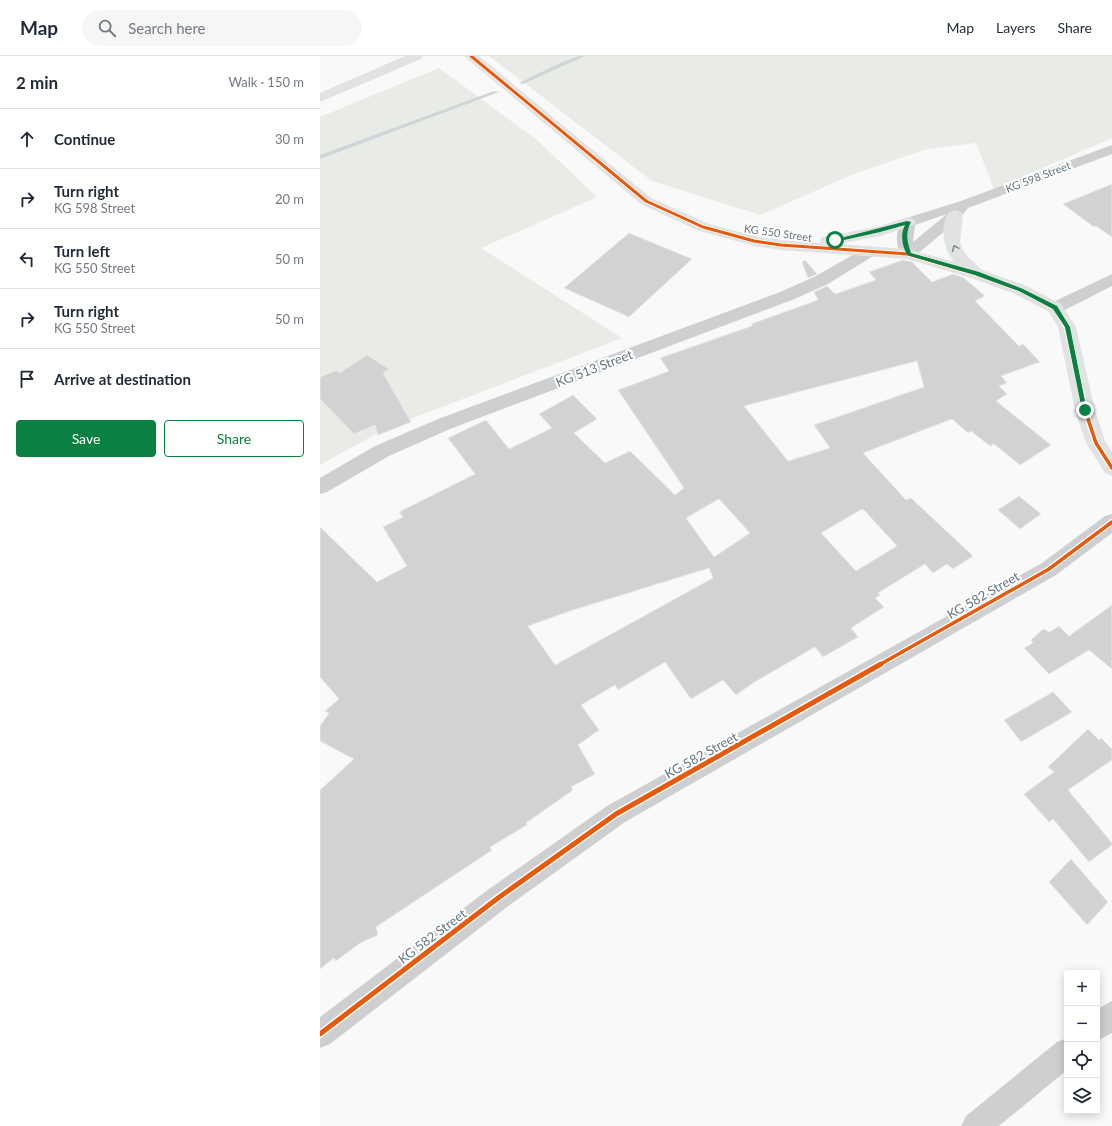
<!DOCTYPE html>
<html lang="en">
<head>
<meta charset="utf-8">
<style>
	:root { --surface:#fff; --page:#f6f6f7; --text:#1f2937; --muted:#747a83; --line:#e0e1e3; --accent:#0b8043 }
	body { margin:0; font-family:Lato,sans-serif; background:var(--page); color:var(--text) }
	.controls { position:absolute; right:12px; bottom:12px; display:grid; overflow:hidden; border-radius:4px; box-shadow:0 2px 10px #0003 }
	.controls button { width:36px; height:36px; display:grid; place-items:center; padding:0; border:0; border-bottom:1px solid var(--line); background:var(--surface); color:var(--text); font:20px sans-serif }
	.stop { position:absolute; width:12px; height:12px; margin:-9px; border:3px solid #0b8043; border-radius:50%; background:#fff }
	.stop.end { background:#0b8043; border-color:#fff; box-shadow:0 1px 4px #0008 }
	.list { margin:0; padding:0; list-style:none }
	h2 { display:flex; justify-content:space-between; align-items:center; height:52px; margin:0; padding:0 16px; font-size:17px }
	h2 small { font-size:13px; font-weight:400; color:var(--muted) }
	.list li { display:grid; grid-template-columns:26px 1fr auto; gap:12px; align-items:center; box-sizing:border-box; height:60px; padding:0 16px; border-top:1px solid var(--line) }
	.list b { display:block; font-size:15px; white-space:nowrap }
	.list p { margin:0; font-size:13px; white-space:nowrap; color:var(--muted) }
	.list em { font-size:13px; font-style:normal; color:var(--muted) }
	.actions { display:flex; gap:8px; padding:12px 16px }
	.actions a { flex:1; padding:9px 0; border:1px solid var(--accent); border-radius:4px; text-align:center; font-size:14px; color:var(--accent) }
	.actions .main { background:var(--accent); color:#fff }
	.icon { flex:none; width:22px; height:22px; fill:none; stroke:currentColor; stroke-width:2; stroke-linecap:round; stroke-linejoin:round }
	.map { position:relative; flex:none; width:792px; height:1070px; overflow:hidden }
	header { display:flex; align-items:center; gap:24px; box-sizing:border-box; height:56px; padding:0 20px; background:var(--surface); border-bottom:1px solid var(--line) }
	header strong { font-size:19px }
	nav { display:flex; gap:22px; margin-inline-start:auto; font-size:14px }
	.search { width:280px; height:36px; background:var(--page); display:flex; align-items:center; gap:10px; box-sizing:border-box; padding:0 14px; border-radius:22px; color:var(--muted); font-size:15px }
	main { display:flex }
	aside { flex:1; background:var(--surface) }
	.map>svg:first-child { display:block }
	.green { fill:#e8ebe6 }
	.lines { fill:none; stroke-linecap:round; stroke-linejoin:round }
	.stream { fill:#ced6d9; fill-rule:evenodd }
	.building { fill:#d0d2d3; stroke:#e8e8e8; fill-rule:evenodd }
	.street { fill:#cecfd0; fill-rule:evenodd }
	.secondary { fill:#e1e2e2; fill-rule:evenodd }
	.cycleway-far2-casing { stroke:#fff; stroke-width:4.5 }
	.cycleway-far1-casing { stroke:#fff; stroke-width:6 }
	.cycleway-casing { stroke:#fff; stroke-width:8 }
	.cycleway-far2 { stroke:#e8590c; stroke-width:3 }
	.cycleway-far1 { stroke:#e8590c; stroke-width:3.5 }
	.cycleway { stroke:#e8590c; stroke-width:5 }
	.oneway { stroke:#7e8c96 }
	.route { fill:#0b8043 }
	.labels { text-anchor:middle; stroke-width:4; stroke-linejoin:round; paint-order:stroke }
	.far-street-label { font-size:11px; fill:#657683; stroke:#fff }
	.street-label { font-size:13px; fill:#657683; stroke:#fff }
</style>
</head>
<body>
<header>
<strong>Map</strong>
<div class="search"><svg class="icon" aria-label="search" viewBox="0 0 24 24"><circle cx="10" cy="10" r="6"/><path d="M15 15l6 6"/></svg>Search here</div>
<nav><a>Map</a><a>Layers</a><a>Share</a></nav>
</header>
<main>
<aside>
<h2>2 min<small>Walk · 150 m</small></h2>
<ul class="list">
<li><svg class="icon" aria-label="ahead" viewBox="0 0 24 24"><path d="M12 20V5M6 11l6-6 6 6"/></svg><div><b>Continue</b></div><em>30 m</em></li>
<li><svg class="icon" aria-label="right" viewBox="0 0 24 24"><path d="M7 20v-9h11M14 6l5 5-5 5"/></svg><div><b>Turn right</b><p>KG 598 Street</p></div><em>20 m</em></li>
<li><svg class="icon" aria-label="left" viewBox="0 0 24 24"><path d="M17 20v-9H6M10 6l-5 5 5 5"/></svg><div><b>Turn left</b><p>KG 550 Street</p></div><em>50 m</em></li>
<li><svg class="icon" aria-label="right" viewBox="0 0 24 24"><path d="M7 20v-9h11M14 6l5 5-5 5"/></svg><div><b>Turn right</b><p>KG 550 Street</p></div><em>50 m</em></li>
<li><svg class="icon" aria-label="arrive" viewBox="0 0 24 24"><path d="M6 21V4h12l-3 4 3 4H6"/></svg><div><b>Arrive at destination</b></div></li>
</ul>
<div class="actions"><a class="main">Save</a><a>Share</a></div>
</aside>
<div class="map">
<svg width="792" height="1070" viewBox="0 0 792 1070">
	<rect width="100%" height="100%" fill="#f9f9f9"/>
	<path class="green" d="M169,0H792V82L674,133L656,87L607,93L536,117L440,159L332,125Z
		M119,12L217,84L277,141L161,192L302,282L67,372L0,409V61Z"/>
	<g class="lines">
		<path class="stream" d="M259,0H265L203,28L199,27L240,7Z
			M174,35L179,36L0,103V99Z"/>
	</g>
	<path class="building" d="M792,128V181L776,170L774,171L743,148Z
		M309,177L372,203L309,261L244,232Z
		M485,204L497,218L488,222L482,206Z
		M583,204L592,206L612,226L633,218L644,222L665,240L655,245L699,290L703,288L720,306L681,320L687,327L679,330L687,338L676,345L731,389L700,409L674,388L670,390L651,375L648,377L632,363L543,397L586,444L591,442L653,500L633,513L627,508L613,517L605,508L558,537L560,539L555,542L564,551L531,572L538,581L503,601L495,591L433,627L416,639L403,624L371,643L345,606L298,634L295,629L261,649L279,674L258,689L275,718L251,731L253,734L206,767L207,769L170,791L172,794L56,871L58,879L40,887L16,905L14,902L0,913V734L34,703L0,685V670L9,657L5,655L19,643L0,621V471L57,526L87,510L63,471L83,461L79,456L155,418L128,382L166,364L189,393L232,372L219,358L253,339L277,363L254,377L285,407L310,395L355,439L364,432L298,334L349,315L340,302L432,270L431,268L498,244L494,236L507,230L515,238L556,224L549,216ZM597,305L604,331L494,369L510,392L468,405L424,350ZM399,443L430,477L394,501L366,462ZM542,453L544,454L577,490L536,515L501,477ZM389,512L393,522L235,609L208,570L250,555Z
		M47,299L69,313L63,317L91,366L58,379L55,369L34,378L0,343V321L17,314L19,317Z
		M699,440L721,458L700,473L678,454Z
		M792,549V613L769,594L729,618L704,592L713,587L711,584L723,573L730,576L739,570L749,580Z
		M733,636L752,656L701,686L684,664Z
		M768,673L779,684L781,682L792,693V704L748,734L792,787V789L769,806L733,763L729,766L704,738L734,716L728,711Z
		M751,803L788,846L767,869L729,826Z"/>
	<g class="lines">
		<path class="street" d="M792,89V98L648,152L640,162L594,201L588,203L582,201C575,191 575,173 583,163L638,146ZM627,158L593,186L595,169Z
			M549,191L555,193L557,196L555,199L506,229L472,244L130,373L69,400L7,436L0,438V422L55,390L118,363L460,236L494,221L543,193Z
			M792,218V230L741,256L735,257L729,256L727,252L729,248Z
			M792,458V477L736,519L305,766L187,851L10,988L0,992V961L169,833L287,750L722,507L785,460Z
			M792,945V977L777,985V953Z
			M747,982V1014L679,1070H641L646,1060L737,986Z"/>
		<path class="secondary" d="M85,0H103L101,3L0,46V37Z
			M144,0H159L331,142L389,168L435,180L461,184L501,187L500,185L502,181L557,171L588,161L594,163L596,166L594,169L560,180L518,188L588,193L634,206C623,192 619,171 629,156L635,154L641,156L643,159L640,186L642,192L647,200L662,214L707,230L741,248L756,271L775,354L785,385L792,396V420L785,417L766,387L755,354L738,271L729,256L695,238L651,222L587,203L461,194L434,190L377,174L321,148Z"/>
		<defs>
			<path id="cycleway-far2" d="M151,0L326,145L383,171L434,185L461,189L588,198L657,218L701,234L735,252L741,262"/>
			<path id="cycleway-far1" d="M741,261L747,271L765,354L776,387L792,412
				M559,609L729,513L792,466"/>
			<path id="cycleway" d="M0,978L178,842L296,758L561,608"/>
		</defs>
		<use href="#cycleway-far2" class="cycleway-far2-casing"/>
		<use href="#cycleway-far1" class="cycleway-far1-casing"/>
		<use href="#cycleway" class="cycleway-casing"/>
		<use href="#cycleway-far2" class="cycleway-far2"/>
		<use href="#cycleway-far1" class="cycleway-far1"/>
		<use href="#cycleway" class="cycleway"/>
	</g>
	<defs><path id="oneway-chevron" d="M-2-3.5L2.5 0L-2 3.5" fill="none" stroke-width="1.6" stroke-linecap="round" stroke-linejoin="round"/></defs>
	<use class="oneway" href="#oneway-chevron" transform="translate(635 192) rotate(-114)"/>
	<path class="route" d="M587,165L591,166C585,177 587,186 591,197L659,216L703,233L737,250L750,271L767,355L762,354L745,271L733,253L699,235L655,219L587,199C582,189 580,179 585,169L560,176L515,186L513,184Z"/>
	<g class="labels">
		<g class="far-street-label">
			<text transform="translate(718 121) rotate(-21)" y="4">KG 598 Street</text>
			<text transform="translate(458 177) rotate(8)" y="4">KG 550 Street</text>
		</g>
		<g class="street-label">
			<text transform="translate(274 312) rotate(-21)" y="5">KG 513 Street</text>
			<text transform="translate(663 539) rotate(-30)" y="5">KG 582 Street</text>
			<text transform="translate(381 699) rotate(-29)" y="5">KG 582 Street</text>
			<text transform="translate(112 880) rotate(-37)" y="5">KG 582 Street</text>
		</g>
	</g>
</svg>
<div class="controls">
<button>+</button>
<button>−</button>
<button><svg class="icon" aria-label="locate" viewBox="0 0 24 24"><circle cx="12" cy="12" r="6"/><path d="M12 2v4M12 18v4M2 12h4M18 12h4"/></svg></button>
<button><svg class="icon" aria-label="layers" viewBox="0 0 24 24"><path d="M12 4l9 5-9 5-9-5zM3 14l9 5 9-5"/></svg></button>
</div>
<div class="stop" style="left:515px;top:184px"></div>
<div class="stop end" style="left:765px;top:354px"></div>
</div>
</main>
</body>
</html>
